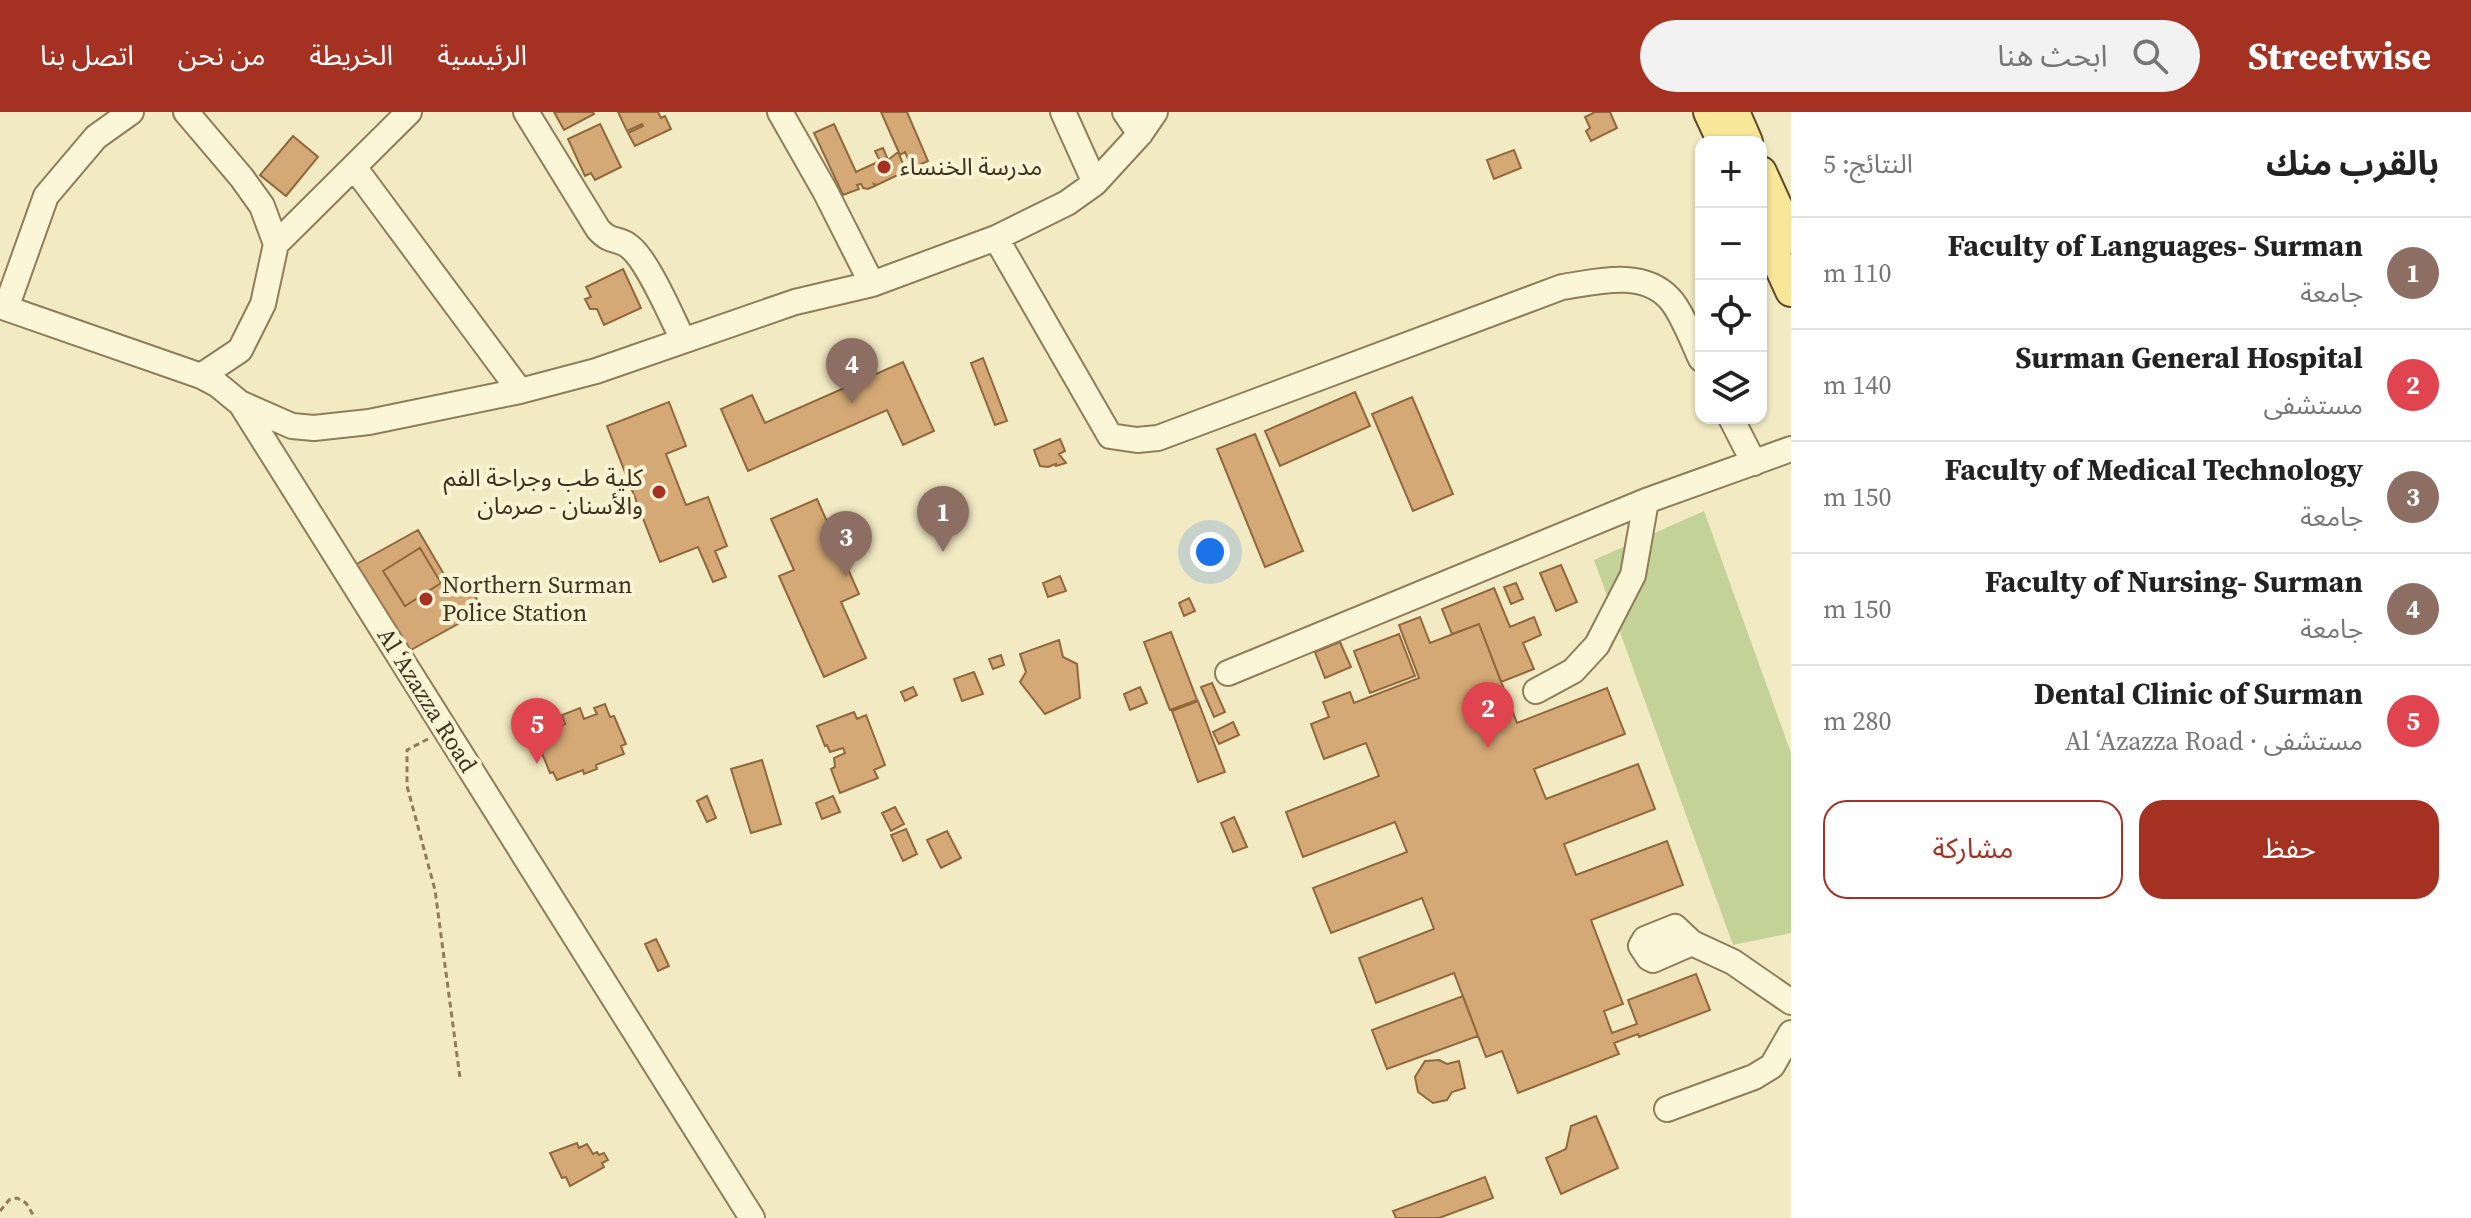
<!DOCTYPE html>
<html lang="ar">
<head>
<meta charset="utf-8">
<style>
	:root { --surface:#fff; --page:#f2f2f2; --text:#222; --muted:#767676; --line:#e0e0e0; --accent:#a43122 }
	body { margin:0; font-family:"Source Serif 4","Noto Sans Arabic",serif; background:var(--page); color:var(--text); direction:rtl }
	.controls { position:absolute; right:24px; top:24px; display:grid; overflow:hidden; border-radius:16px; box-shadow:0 2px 6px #0004 }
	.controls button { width:72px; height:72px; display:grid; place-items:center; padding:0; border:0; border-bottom:2px solid var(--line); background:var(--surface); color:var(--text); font:40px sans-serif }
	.you { position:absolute; left:1210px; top:440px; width:28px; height:28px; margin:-20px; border:6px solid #fff; border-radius:50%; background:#1a73e8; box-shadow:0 0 0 12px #1a73e833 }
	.badge { display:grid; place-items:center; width:52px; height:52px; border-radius:50%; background:var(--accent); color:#fff; font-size:26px; font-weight:700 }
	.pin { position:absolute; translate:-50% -66px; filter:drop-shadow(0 2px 4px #0008) }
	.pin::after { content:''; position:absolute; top:42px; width:28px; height:24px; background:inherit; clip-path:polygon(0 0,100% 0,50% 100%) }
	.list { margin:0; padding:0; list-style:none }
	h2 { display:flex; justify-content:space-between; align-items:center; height:104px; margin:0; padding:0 32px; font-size:34px }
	h2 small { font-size:26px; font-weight:400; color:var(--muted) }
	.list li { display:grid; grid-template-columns:52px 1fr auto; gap:24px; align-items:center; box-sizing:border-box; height:112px; padding:0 32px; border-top:2px solid var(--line) }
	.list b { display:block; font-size:30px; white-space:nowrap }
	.list p { margin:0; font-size:26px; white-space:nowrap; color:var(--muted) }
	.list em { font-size:26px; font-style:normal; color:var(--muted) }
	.actions { display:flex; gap:16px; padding:24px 32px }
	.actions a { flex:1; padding:18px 0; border:2px solid var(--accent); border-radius:24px; text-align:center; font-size:28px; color:var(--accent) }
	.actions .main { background:var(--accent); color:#fff }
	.icon { flex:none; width:44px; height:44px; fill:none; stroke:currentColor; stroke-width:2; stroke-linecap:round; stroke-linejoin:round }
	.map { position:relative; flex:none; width:1791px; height:1106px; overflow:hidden; direction:ltr }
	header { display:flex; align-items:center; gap:48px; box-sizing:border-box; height:112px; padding:0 40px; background:var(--accent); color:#fff }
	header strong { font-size:38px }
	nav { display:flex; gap:44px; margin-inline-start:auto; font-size:28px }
	.search { width:560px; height:72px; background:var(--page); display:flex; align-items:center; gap:20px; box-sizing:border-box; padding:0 28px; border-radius:44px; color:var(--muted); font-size:30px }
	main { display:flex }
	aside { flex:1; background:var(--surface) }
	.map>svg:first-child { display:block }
	.green { fill:#c3d296 }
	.building { fill:#d4a975; stroke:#90683b; stroke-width:2 }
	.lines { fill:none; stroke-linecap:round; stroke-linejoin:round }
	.minor-casing { stroke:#8f7c58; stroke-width:28 }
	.major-casing { stroke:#5c492c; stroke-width:34 }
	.path { stroke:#8f7c58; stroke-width:3; stroke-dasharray:6 4; stroke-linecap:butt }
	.minor { stroke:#fcf6d8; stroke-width:24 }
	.major { stroke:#f8e798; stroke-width:30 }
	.poi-dot { fill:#a43122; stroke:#f9f3d4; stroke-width:3 }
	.labels { text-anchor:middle; stroke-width:8; stroke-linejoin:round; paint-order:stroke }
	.poi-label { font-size:24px; fill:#3d311d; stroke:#f9f3d4; text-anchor:start }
	.street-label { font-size:24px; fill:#3d311d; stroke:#f9f3d4 }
</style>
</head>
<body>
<header>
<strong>Streetwise</strong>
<div class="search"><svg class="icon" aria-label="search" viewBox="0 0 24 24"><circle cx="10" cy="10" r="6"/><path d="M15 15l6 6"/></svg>ابحث هنا</div>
<nav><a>الرئيسية</a><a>الخريطة</a><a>من نحن</a><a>اتصل بنا</a></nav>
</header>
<main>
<aside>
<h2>بالقرب منك<small>النتائج: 5</small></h2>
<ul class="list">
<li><span class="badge" style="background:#8d6e63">1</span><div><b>Faculty of Languages- Surman</b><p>جامعة</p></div><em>110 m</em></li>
<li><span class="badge" style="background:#e0444e">2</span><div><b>Surman General Hospital</b><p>مستشفى</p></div><em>140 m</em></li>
<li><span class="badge" style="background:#8d6e63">3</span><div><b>Faculty of Medical Technology</b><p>جامعة</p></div><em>150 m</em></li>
<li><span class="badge" style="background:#8d6e63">4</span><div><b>Faculty of Nursing- Surman</b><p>جامعة</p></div><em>150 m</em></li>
<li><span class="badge" style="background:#e0444e">5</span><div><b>Dental Clinic of Surman</b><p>مستشفى · Al ‘Azazza Road</p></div><em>280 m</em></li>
</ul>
<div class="actions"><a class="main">حفظ</a><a>مشاركة</a></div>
</aside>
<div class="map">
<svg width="1791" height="1106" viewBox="0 0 1791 1106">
	<rect width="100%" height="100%" fill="#f2eac3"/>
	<path class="green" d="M1704,399L1791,641V821L1733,833L1594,448Z"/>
	<path class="building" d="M554,0H593L594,2L564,18Z
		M618,0H658L661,6L665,4L671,17L635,34L628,21L643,14L642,12L627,19Z
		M881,0H907L928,49L912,56L905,40L900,43Z
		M1595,0H1610L1617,16L1591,29L1586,19L1590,16L1585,5Z
		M600,12L621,55L595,68L591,61L585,64L568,27Z
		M834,12L856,60L880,49L875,39L883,36L888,48L898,40L905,56L904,60L877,73L874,72L875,74L868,77L863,76L861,72L857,73L859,77L843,83L814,21Z
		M293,24L318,45L286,84L260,63Z
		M1514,38L1521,56L1494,67L1487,48Z
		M623,157L641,196L604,213L597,197H590L585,187L591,185L586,175Z
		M983,246L1007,309L995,313L971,251Z
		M903,250L934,319L903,333L887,298L748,359L721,297L752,283L765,311Z
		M1355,280L1370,314L1280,354L1265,319Z
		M1412,285L1453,382L1413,399L1372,302Z
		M669,290L686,334L666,342L686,393L708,385L727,434L715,439L726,465L713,470L698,435L660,450L607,314Z
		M1255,322L1303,439L1265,455L1217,337Z
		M1060,327L1065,339L1059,342L1066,351L1056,354V352L1048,355L1040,354L1034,338Z
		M817,387L859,482L841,490L866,546L824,565L779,464L794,458L771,407Z
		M418,418L452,476L465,466L483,498L409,539L353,454Z
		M420,436L441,471L405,494L383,459Z
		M1561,453L1577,490L1556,499L1540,461Z
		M1060,464L1066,479L1048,485L1043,471Z
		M1516,471L1523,487L1511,492L1504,475Z
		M1494,476L1510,515L1534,505L1541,523L1523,531L1534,557L1501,570L1479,512L1452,522L1442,497Z
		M1189,486L1195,499L1184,504L1179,491Z
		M1420,505L1430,531L1479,512L1517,611L1607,576L1625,622L1534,657L1546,687L1638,652L1655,697L1564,732L1576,763L1667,729L1683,773L1591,808L1623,892L1604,899L1612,921L1637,912L1628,888L1696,862L1710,898L1639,925L1638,922L1614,931L1619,942L1518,981L1502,939L1486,945L1454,861L1376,891L1359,846L1434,817L1422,786L1331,821L1313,776L1407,740L1395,710L1303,745L1286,700L1379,664L1366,631L1324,647L1311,612L1329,605L1323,590L1350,580L1354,591L1419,566L1399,513Z
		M1171,520L1197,588L1170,598L1144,530Z
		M1399,522L1415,564L1370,581L1354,539Z
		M1059,528L1063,545L1077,552L1080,586L1045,602L1020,570L1026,560L1020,542Z
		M1340,530L1351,555L1325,566L1315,540Z
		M1001,543L1004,553L993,557L989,547Z
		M974,560L983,582L962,589L954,567Z
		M1212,571L1225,600L1214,605L1201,575Z
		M913,575L917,583L905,589L901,580Z
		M1140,575L1147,591L1130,598L1124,582Z
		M1198,589L1225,660L1198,670L1172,599Z
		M605,592L610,605L614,604L626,632L621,634L624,642L596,653L597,657L584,662L583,658L557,668L553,660L550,661L537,629L542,627L538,618L550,613L552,618L565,612L562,603L580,596L584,607L597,602L594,596Z
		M854,600L857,607L866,603L885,653L874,658L878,666L840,681L831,657L835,655L834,646L845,641L843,636L830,640L827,633L825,634L817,614Z
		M1233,610L1239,623L1219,632L1213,620Z
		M762,648L781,712L751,721L731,657Z
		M707,684L716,706L707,710L697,689Z
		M833,684L840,700L822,707L816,691Z
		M895,695L904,712L891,719L882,701Z
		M1234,705L1247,735L1233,740L1221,711Z
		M906,717L917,742L903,749L891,723Z
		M947,719L961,746L941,756L927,728Z
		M656,827L669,854L658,859L645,832Z
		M1463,884L1478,924L1387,957L1372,918Z
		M1439,948L1447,952L1459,949L1465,976L1452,980L1447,988L1433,991L1418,980L1415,965L1425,949Z
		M1596,1004L1618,1056L1561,1082L1546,1046L1566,1037L1571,1014Z
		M577,1031L579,1036L587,1032L593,1042L597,1040L599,1043L604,1041L608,1048L602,1051L604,1055L570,1074L566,1065L562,1066L550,1041Z
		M1485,1065L1493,1086L1439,1106H1396L1393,1099Z"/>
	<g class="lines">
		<defs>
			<path id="minor" d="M186,0L242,66L262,94L276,132L263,192L240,238L201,264
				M526,0L598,117C611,132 619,125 630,135C648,149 672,206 683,228
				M780,0L825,79L872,172
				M1063,0L1095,71
				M1125,0L1140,22
				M354,55L520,279
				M996,126L1110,324L1137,328L1158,326L1562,175C1596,170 1642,157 1669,186C1681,198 1693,230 1701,247
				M276,132L409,0
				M0,194L201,264L218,273L241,292L752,1106
				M6,196L46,84L96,25L131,0
				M242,292L292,314L314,316L369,310L520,279L596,259L795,190L872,172L996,126L1067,91L1095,71L1140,22L1155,0
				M1731,306L1754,351
				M1228,561L1646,389L1791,337
				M1536,579L1573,559L1597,533L1633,463L1646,389
				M1692,831L1653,848L1649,846L1641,834L1645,827L1675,815L1692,831L1733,850L1791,890
				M1667,997L1754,965L1772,954L1791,921"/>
			<path id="major" d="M1709,0L1723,30
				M1734,0L1747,30
				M1761,60L1791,126
				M1761,113L1791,179"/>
		</defs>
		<use href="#minor" class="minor-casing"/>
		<use href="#major" class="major-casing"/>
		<path class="path" d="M428,627L407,638V674L435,778L460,966
			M0,1099L9,1088L17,1086L26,1091L35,1106"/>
		<use href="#minor" class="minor"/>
		<use href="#major" class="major"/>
	</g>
	<g class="poi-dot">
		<circle cx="884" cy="55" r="8"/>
		<circle cx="659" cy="380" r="8"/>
		<circle cx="426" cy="487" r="8"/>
	</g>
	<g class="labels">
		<g class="poi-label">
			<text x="900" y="63">مدرسة الخنساء</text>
			<text x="643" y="374" text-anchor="end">كلية طب وجراحة الفم<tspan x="643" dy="28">والأسنان - صرمان</tspan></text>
			<text x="442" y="481">Northern Surman<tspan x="442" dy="28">Police Station</tspan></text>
		</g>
		<g class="street-label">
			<text transform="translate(427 588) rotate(58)" y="8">Al ‘Azazza Road</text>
		</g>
	</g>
</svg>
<div class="controls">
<button>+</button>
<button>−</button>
<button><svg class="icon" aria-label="locate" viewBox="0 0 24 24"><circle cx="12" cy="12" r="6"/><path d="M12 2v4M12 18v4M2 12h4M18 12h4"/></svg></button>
<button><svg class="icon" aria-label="layers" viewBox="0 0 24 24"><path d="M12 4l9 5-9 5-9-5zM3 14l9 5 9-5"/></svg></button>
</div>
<div class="you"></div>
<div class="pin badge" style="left:943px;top:440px;background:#8d6e63">1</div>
<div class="pin badge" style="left:1488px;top:636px;background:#e0444e">2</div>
<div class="pin badge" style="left:846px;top:465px;background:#8d6e63">3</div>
<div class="pin badge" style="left:852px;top:292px;background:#8d6e63">4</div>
<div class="pin badge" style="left:537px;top:652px;background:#e0444e">5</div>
</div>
</main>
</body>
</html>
